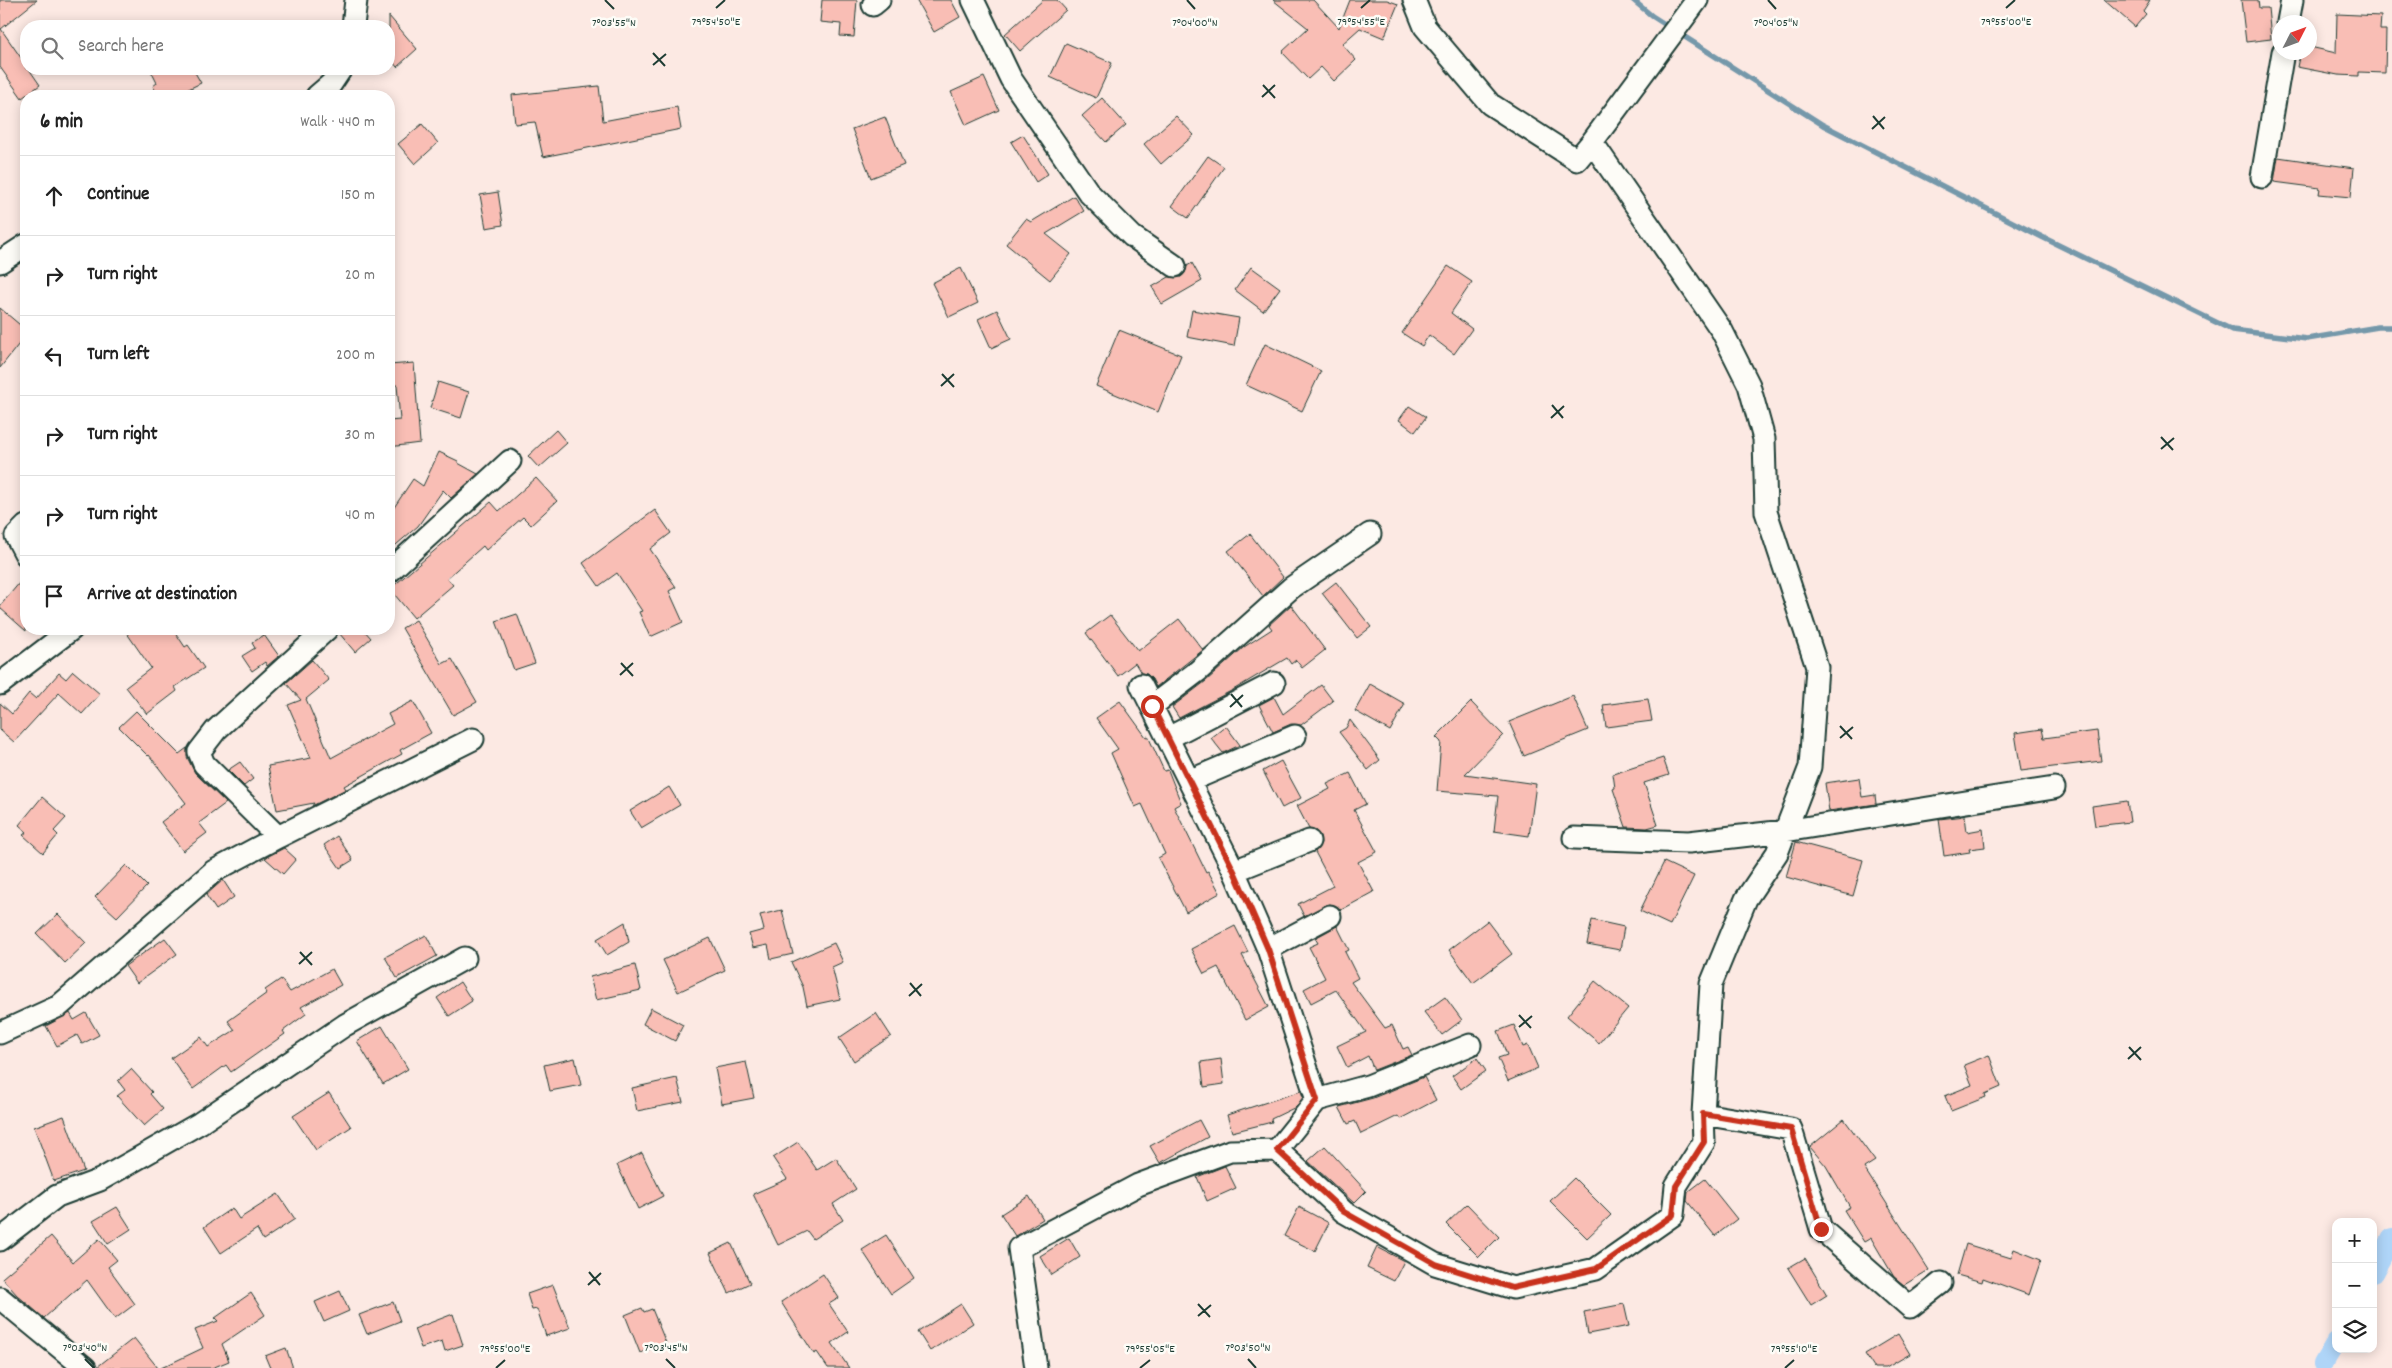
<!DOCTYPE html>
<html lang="en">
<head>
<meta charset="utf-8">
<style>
	:root { --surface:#fff; --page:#f2f2f2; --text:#222; --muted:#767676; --line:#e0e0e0 }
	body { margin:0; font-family:Dekko,sans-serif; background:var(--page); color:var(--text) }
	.controls { position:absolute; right:15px; bottom:15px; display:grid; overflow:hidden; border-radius:10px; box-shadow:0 2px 12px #0003 }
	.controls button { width:45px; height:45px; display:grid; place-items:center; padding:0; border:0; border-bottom:1px solid var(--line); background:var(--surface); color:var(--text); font:25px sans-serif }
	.compass { position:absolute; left:2272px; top:15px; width:45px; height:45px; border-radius:50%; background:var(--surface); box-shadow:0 2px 12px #0003; rotate:48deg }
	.stop { position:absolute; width:15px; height:15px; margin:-11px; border:4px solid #c8321e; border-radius:50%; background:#fff }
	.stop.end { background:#c8321e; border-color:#fff; box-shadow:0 1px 5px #0008 }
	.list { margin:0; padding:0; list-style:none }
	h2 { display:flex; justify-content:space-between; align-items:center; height:65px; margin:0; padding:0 20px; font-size:21px }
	h2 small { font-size:16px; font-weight:400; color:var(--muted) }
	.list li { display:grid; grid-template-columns:32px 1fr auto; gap:15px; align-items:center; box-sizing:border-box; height:80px; padding:0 20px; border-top:1px solid var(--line) }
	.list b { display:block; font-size:19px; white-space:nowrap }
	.list em { font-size:16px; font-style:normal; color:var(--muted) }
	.icon { flex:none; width:28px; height:28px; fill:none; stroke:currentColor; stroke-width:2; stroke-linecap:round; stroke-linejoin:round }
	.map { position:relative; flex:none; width:2392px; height:1368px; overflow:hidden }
	.search { position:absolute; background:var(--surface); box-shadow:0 2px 12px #0003; left:20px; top:20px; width:375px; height:55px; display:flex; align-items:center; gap:12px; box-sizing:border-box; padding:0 18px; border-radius:20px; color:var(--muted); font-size:19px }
	.panel { position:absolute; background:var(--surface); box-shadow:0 2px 12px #0003; left:20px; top:90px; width:375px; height:545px; border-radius:20px }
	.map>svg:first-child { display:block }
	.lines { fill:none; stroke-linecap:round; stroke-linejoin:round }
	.stream { stroke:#7598aa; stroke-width:5.5 }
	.canal { stroke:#afd5f8; stroke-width:20 }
	.building { fill:#f9beb5; stroke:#1f3d34 }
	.street-casing { stroke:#1f3d34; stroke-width:25 }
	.street { stroke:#fdfcf7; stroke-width:21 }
	.route { stroke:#c8321e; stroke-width:6 }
	.ticks { fill:none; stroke:#1f3d34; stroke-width:2 }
	.ticks-label { font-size:12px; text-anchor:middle; fill:#1f3d34; stroke:#fdfcf7; stroke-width:5; stroke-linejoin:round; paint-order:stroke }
</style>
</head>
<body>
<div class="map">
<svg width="2392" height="1368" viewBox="0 0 2392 1368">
	<rect width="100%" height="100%" fill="#fce9e3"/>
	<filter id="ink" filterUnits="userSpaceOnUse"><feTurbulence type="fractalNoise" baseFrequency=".02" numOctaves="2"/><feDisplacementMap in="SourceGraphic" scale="10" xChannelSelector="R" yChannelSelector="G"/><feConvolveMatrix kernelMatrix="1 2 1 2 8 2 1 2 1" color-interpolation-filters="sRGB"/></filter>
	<g filter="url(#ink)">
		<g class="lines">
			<path class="stream" d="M1633,0L1652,16L1823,125L2042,237L2232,330L2307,339L2378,327H2392"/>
			<path class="canal" d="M2373,1273L2392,1238
				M2323,1364L2336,1342"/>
		</g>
		<path class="building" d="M0,0H37L1,29L26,65V69H29L40,85L22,98L0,67Z
			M822,0H857L854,37L840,36L841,24L820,22Z
			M916,0H951L960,17L934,32Z
			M1043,0H1057L1066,10L1020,51L1005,34Z
			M1273,0H1313L1339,28L1350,0H1387L1398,4L1384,38L1360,28L1342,44L1356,60L1334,81L1321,67L1308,79L1282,52L1308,28Z
			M2104,0H2150L2143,11L2146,14L2135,27Z
			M2241,0H2258L2259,8H2268L2271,39L2246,42Z
			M2337,14L2381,16L2380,30H2386L2385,73L2359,72V76L2338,75L2297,67L2300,52H2310V47L2336,53Z
			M389,16L417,49L397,67L389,57Z
			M1066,43L1112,63L1096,98L1050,77Z
			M150,69H193L201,83L174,96H158L153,86L157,83Z
			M984,77L999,110L966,125L951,92Z
			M599,86L603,121L677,107L681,129L543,157L535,122L515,124L512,95Z
			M1102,98L1126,125L1106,142L1082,116Z
			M1176,116L1194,135L1161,164L1144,144Z
			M885,117L904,165L871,178L852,129Z
			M422,124L438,143L415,164L398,144Z
			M1023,135L1048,174L1036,182L1011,142Z
			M1208,156L1224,167L1188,218L1172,206Z
			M2278,157L2354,168L2351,197L2319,194L2320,188L2274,182Z
			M498,192L503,225L486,228L480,195Z
			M1074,196L1084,211L1046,234L1071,254L1050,280L1006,244L1026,219L1031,222Z
			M1192,263L1202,281L1162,304L1152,287L1169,277H1181L1185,273L1187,266Z
			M1448,266L1472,282L1451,313L1472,329L1454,354L1429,335L1422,346L1402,333Z
			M1251,267L1280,288L1263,311L1235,290Z
			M961,268L978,303L949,317L932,283Z
			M0,308L26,330V335L0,368Z
			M997,310L1011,339L991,348L978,319Z
			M1192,310L1239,318L1234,346L1187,337Z
			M1119,330L1181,355L1158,412L1096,386Z
			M1265,344L1321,371L1302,411L1246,385Z
			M414,363L420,443L389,447V421L400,420L397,385L389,386V365Z
			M438,382L469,392L461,418L430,408Z
			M1409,406L1426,417L1415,432L1399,420Z
			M556,430L567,443L539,468L528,456Z
			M439,452L458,461V463L478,474L451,498L443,490L418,526L389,551V515L413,479L423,486Z
			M536,478L557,501L531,525L523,517L486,550L483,546L447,578L453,585L414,618L390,589L491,502L499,511Z
			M655,510L671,533L650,549L676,587L669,591L683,622L650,637L639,612L642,611L617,573L599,586L583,563Z
			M1250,534L1283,577L1263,596L1228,551Z
			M26,575V631L0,608V606Z
			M1336,582L1371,627L1357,638L1322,593Z
			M1291,605L1325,650L1302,668L1296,660L1291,664L1287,658L1233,690L1179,718L1172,707L1206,681L1244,647L1272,629L1269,625Z
			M517,614L535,663L514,670L496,621Z
			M1110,615L1138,651L1179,619L1203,650L1156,687L1152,679L1147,674L1141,673L1135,663L1118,676L1086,633Z
			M416,620L442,664L452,659L477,702L453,715L402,628Z
			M124,629H173L185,647L188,645L204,668L175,687L177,691L147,714L126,687L151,668Z
			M339,629H363L371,638L355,652L339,633Z
			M264,635L279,656L267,666L265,662L252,671L242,656L255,648L252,643Z
			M312,660L329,680L306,699L331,758L393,724L388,714L413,701L431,733L400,750L402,754L344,786L346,789L312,806L314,803L277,810L268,766L311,758L288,705L301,700L286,683Z
			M73,671L100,694L82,714L59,693L14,742L0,730V703L12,714L29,693L36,699L59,673L66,679Z
			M1370,684L1405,704L1390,731L1355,711Z
			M1321,685L1333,701L1301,725L1291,724L1273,732L1259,705L1274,697L1283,714Z
			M1573,696L1588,730L1524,756L1509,722Z
			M1648,699L1652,721L1606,727L1603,705Z
			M1120,701L1146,737L1148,736L1164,771L1168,770L1181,803L1174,807L1206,872L1208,871L1220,893L1186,912L1158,858L1165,854L1142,804L1135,807L1111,753L1118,749L1096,718Z
			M1471,702L1503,735L1465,774L1536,784L1529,836L1494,831L1498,796L1437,791L1441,742L1436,737Z
			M136,711L179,754L187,748V757L195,773L226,803L199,823L207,833L183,851L161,822L186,803L149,755L148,756L119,727Z
			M1350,720L1380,760L1368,770L1339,732L1346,728Z
			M1226,726L1240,745L1223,753L1211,738Z
			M2042,729L2044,738L2097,731L2101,761L2021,771L2015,733Z
			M1663,758L1669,775L1644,783L1658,825L1647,828L1626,827L1613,789L1615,788L1613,774Z
			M1281,761L1301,798L1282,808L1263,771Z
			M240,762L253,779L244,786L228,770Z
			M1350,773L1366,804L1354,810L1377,852L1358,862L1374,892L1341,910L1330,904L1304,916L1298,904L1333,886L1315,852L1321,843L1320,836L1316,831L1309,829L1297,806L1330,789L1327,784Z
			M1859,778L1862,797L1875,795L1876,804L1829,811L1825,783Z
			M669,787L680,805L641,828L630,811Z
			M42,797L66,818L54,831L58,835L43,853L23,835L27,832L19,825Z
			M2127,801L2130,822L2095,826L2092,806Z
			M1965,816L1967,832L1983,829L1985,847L1969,849L1970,852L1944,856L1939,819Z
			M337,836L353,860L340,868L324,845Z
			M1796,842L1863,860L1853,896L1786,877Z
			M284,848L296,859L283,874L265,858Z
			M1664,862L1694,876L1670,925L1640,911Z
			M126,865L147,886L117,917L95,897Z
			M223,880L234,897L216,910L206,895Z
			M782,910L793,954L771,959L768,945L753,948L749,934L764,930L760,915Z
			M58,914L86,943L65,963L37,934Z
			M1592,920L1624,927L1620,950L1587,944Z
			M1487,921L1512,954L1473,983L1449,950Z
			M625,922L629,942L607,955L597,939Z
			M1235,926L1248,952L1242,955L1269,1007L1245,1020L1218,967L1204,974L1191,949Z
			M1337,926L1349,950L1345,952L1358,978L1351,982L1385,1028L1392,1025L1403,1049L1408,1047L1412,1055L1374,1070L1368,1056L1347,1067L1337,1046L1366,1032L1336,990L1311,1003L1304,989L1325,978L1309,947L1318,943L1315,938Z
			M426,935L437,956L397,978L385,957Z
			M165,938L177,954L137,983L125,966Z
			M710,938L725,970L678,992L663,960Z
			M834,943L843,962L832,967L840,999L807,1006L803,987L791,962Z
			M635,965L641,990L596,1000L590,977Z
			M332,969L341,985L301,1007L306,1014L283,1031L285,1034L231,1072L226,1065L193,1089L171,1058L201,1037L208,1047L235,1030L228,1021L267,993L265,990L281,979L290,992Z
			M1595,981L1628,1008L1599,1043L1567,1016Z
			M460,982L472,1001L449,1016L437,998Z
			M1445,997L1462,1020L1442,1035L1424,1012Z
			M651,1008L683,1025L675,1041L643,1024Z
			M70,1013L74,1020L86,1013L99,1035L82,1044L77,1035L57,1046L46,1026Z
			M876,1013L891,1036L854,1061L839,1038Z
			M1514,1025L1523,1047L1528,1045L1538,1068L1508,1081L1498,1058L1507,1055L1498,1031Z
			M382,1026L408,1069L383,1084L357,1041Z
			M1989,1055L2001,1087L1985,1094L1986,1097L1951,1111L1945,1096L1972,1085L1964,1065Z
			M575,1058L581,1085L550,1091L544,1065Z
			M1477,1058L1486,1071L1461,1089L1452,1076Z
			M1221,1059L1224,1084L1204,1087L1201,1062Z
			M746,1062L754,1098L722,1104L715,1068Z
			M131,1069L152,1092L150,1094L163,1109L144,1126L117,1096L125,1090L118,1081Z
			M1424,1077L1436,1100L1400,1119L1398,1116L1361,1134L1355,1121L1348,1124L1339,1107L1373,1098Z
			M677,1078L683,1102L637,1111L632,1088Z
			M1301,1091L1303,1097L1296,1107L1271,1119L1272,1122L1232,1132L1227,1115Z
			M329,1093L351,1127L316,1150L293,1116Z
			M64,1116L84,1171L54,1181L34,1127Z
			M1844,1119L1875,1161L1864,1168L1929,1270L1904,1285L1894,1277L1871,1238L1864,1242L1844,1210L1850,1207L1826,1166L1810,1147Z
			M1199,1120L1208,1137L1160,1163L1150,1146Z
			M798,1142L817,1170L836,1158L856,1189L833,1204L843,1220L813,1239L807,1231L778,1245L753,1194L787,1179L773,1158Z
			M1325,1146L1366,1191L1354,1203L1308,1161Z
			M642,1153L663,1196L638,1209L617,1165Z
			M1225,1166L1236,1188L1207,1201L1197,1177Z
			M1574,1178L1611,1215L1587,1238L1550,1201Z
			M1705,1179L1737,1219L1715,1236L1687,1201L1688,1192Z
			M278,1194L295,1219L263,1240L257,1229L221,1253L204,1227L232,1208L239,1219Z
			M1029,1196L1043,1219L1015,1236L1001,1214Z
			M1467,1204L1499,1237L1479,1257L1446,1224Z
			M117,1207L131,1229L108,1244L93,1221Z
			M1299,1207L1329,1223L1315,1251L1284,1236Z
			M886,1235L914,1278L891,1294L862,1250Z
			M51,1236L73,1262L99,1239L117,1260L108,1267L135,1304L115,1319L87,1280L44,1318L17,1295L2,1278Z
			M1069,1238L1080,1257L1052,1275L1040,1256Z
			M731,1243L750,1283L729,1293L710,1253Z
			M1966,1244L2011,1258L2014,1249L2041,1260L2029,1295L1983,1278L1982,1282L1957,1275Z
			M1377,1247L1404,1261L1394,1281L1367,1268Z
			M1805,1258L1827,1295L1811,1305L1788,1268Z
			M823,1274L839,1298L829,1304L848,1332L832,1343L849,1368H828L817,1352L814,1354L781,1302Z
			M553,1285L570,1328L546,1336L537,1309L532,1310L527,1294Z
			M340,1291L349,1311L324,1322L315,1302Z
			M251,1293L265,1315L222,1344L229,1361L212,1368H161L203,1348L195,1330L218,1321L215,1318Z
			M393,1302L400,1321L367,1334L359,1315Z
			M961,1304L973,1323L930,1351L918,1332Z
			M1624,1304L1629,1326L1588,1334L1584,1312Z
			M642,1308L644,1312L652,1309L666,1343L640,1353L625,1315Z
			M453,1314L463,1345L445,1351L442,1341L421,1348L414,1329Z
			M1898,1334L1910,1354L1886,1368H1874L1865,1354Z
			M134,1338L158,1368H97V1367Z
			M286,1348L293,1368H270L265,1356Z"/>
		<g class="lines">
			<defs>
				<path id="street" d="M973,0L1011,79L1089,193L1132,236L1175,266
					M1414,0L1425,27L1490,104L1577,160L1592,142
					M873,5L879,0
					M2288,22L2292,0
					M353,26L356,0
					M317,96L331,84L341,69
					M2262,177L2283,52
					M0,262L26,245
					M26,526L16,536L26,555
					M389,572L510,461
					M0,684L72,629
					M1141,685L1234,871L1268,949L1317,1100
					M1152,706L1198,671L1291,588L1370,534
					M1168,738L1274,683
					M1189,781L1295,736
					M278,837L204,764L199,752L216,730L327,629
					M1574,838L1689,842L1785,831L2054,788
					M1234,871L1309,841
					M1268,949L1330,916
					M0,1033L59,1006L214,871L278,837L473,739
					M1703,1114L1791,1129L1821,1229L1910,1307L1941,1283
					M1277,1150L1317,1100L1368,1086L1470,1045
					M0,1240L57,1196L100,1180L200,1123L345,1025L465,958
					M0,1298L85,1368
					M1036,1368L1019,1248L1138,1185L1230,1151L1277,1150L1344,1212L1435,1264L1513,1288L1596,1269L1673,1215L1676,1186L1704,1142L1703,1114L1711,984L1746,899L1777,853L1810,767L1817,667L1766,512L1764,439L1749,385L1722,331L1592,142L1697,0"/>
			</defs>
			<use href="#street" class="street-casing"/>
			<use href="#street" class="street"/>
		</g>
	</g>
	<g class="lines" filter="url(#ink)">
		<path class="route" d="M1152,706L1234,871L1268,949L1317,1100L1277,1150L1344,1212L1436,1264L1512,1288L1596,1269L1673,1215L1676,1186L1704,1142L1703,1114L1791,1129L1821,1229"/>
	</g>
	<path class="ticks" d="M605,0L614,9M1187,0L1195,9M1768,0L1776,9M716,8L725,0M1361,8L1370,0M2006,8L2015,0M653,53L665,66M653,65L666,54M1263,85L1275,98M1262,97L1275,85M1873,116L1884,129M1872,129L1885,117M942,374L954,387M941,386L954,374M1552,405L1563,418M1551,418L1564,406M2161,437L2173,450M2161,449L2174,438M621,663L633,676M620,675L633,663M1231,694L1242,707M1230,707L1243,695M1840,726L1852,739M1840,738L1853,727M300,952L312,965M299,964L312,952M910,983L921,996M909,996L922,984M1519,1015L1531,1028M1519,1027L1532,1016M2129,1047L2141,1060M2128,1059L2141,1047M589,1272L600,1285M588,1285L601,1273M1198,1304L1210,1317M1198,1316L1211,1305M85,1359L94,1368M666,1359L675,1368M1248,1359L1256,1368M496,1368L505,1360M1140,1368L1150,1360M1785,1368L1794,1360"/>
	<g class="ticks-label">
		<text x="716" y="25">79°54'50"E</text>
		<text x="1361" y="25">79°54'55"E</text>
		<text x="2006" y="25">79°55'00"E</text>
		<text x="614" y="26">7°03'55"N</text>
		<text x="1195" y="26">7°04'00"N</text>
		<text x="1776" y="26">7°04'05"N</text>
		<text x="85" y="1351">7°03'40"N</text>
		<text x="666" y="1351">7°03'45"N</text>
		<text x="1248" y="1351">7°03'50"N</text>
		<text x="505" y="1352">79°55'00"E</text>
		<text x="1150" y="1352">79°55'05"E</text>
		<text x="1794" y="1352">79°55'10"E</text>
	</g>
</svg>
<div class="controls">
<button>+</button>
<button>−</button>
<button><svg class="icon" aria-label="layers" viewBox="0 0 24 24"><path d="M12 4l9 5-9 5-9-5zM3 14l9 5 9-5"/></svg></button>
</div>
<svg class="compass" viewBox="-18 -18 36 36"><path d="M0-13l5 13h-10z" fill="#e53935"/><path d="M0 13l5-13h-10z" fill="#767676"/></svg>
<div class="stop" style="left:1152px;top:706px"></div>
<div class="stop end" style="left:1821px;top:1229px"></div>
<div class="search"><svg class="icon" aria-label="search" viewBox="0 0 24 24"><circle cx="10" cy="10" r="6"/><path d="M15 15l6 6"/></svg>Search here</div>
<section class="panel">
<h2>6 min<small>Walk · 440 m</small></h2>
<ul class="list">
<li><svg class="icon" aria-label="ahead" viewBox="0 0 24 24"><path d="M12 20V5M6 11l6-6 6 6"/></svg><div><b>Continue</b></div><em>150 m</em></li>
<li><svg class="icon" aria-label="right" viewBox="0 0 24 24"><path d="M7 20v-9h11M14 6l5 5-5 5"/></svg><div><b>Turn right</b></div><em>20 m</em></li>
<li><svg class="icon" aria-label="left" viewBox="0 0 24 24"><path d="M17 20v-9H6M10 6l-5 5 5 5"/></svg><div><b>Turn left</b></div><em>200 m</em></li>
<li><svg class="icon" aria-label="right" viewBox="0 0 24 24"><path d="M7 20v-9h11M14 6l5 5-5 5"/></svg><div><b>Turn right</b></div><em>30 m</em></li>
<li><svg class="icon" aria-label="right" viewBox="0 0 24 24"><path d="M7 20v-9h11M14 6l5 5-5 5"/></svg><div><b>Turn right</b></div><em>40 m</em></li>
<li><svg class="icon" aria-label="arrive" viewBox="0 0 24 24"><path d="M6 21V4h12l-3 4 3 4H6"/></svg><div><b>Arrive at destination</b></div></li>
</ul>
</section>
</div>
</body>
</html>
